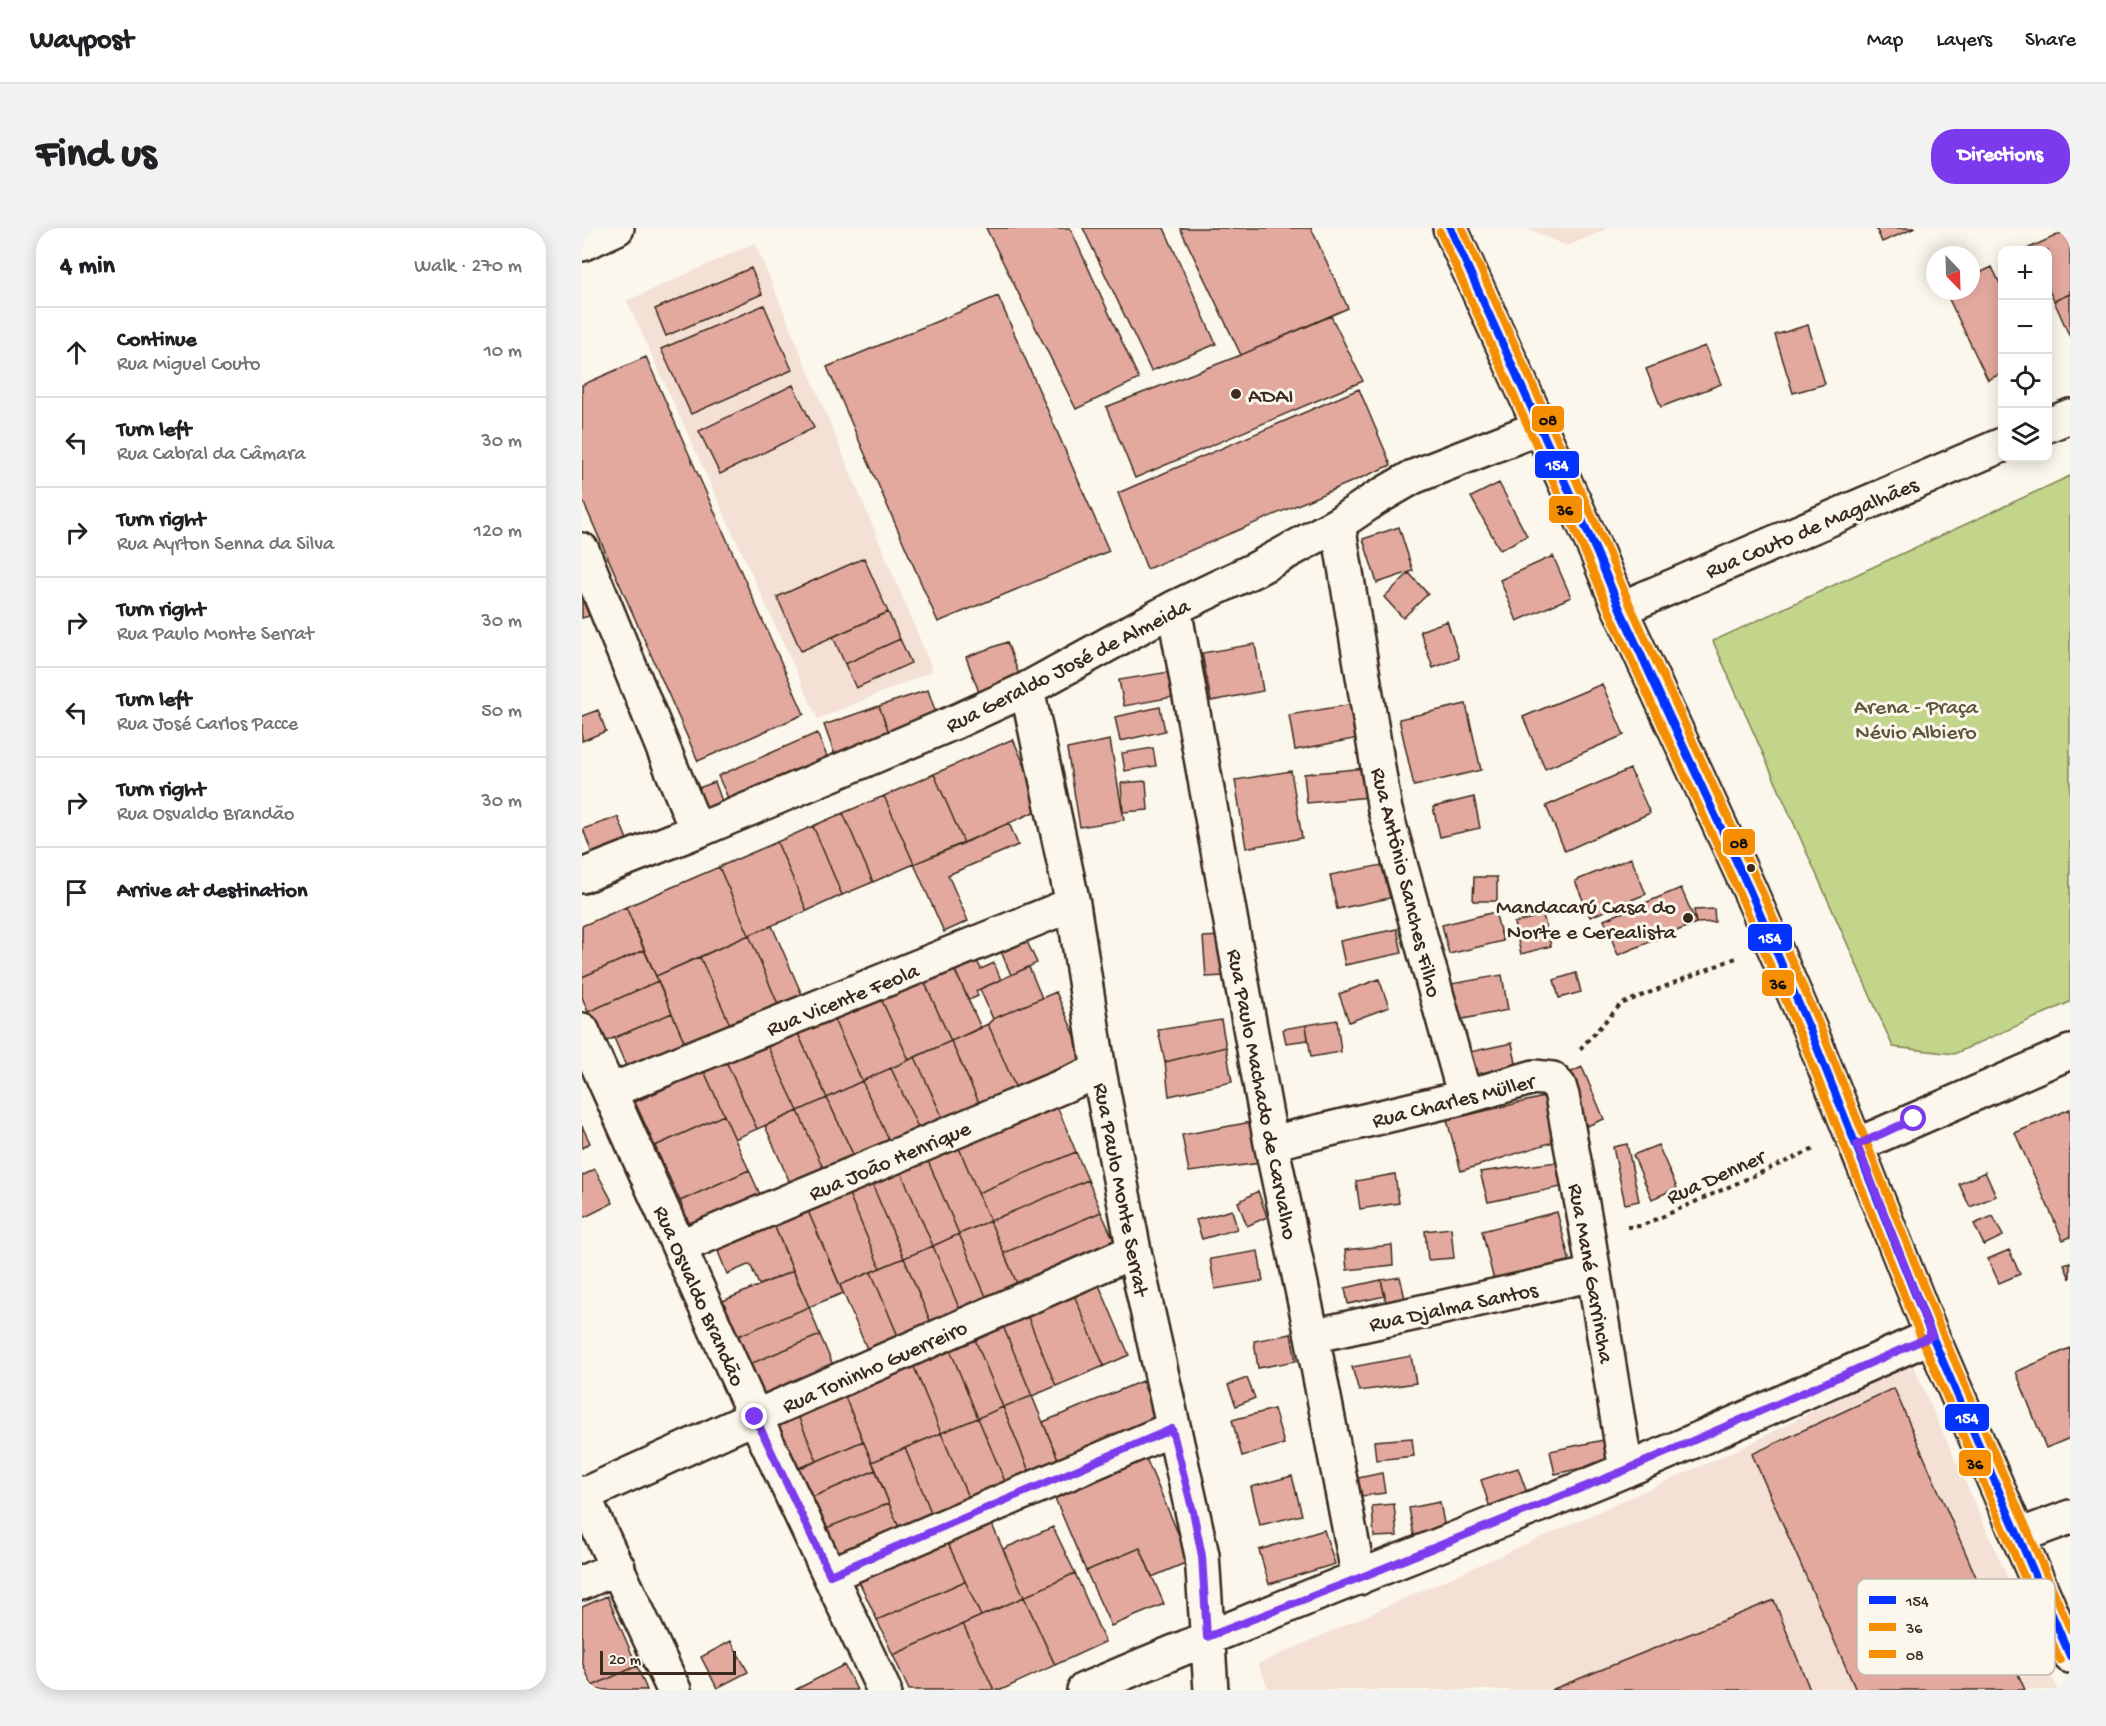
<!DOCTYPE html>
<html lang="en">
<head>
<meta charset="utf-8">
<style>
	:root { --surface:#fff; --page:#f2f2f2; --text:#202124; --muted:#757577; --line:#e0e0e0; --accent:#7c3aed }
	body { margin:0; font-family:"Gochi Hand",sans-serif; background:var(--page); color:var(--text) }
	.controls { position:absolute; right:18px; top:18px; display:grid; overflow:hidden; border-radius:12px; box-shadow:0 3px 15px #0003 }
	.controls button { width:54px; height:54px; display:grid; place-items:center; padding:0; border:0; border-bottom:2px solid var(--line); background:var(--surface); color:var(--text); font:30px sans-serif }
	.compass { position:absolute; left:1344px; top:18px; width:54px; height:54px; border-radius:50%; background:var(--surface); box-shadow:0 3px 15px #0003; rotate:157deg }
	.scale { position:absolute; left:18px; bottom:15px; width:136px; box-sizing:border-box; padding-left:6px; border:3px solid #3b2a1e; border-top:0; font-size:16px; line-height:21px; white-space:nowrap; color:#3b2a1e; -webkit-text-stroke:4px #fbf7ec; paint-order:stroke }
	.stop { position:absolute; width:18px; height:18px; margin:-14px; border:4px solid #7c3aed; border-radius:50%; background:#fff }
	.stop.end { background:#7c3aed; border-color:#fff; box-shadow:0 2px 6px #0008 }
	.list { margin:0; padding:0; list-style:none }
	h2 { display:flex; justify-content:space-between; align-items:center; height:78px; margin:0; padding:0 24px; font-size:26px }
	h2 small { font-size:20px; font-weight:400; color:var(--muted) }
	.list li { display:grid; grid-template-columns:39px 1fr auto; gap:18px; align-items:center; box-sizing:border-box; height:90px; padding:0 24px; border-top:2px solid var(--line) }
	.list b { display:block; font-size:22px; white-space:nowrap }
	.list p { margin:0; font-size:20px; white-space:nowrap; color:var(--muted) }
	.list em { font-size:20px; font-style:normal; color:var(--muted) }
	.icon { flex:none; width:33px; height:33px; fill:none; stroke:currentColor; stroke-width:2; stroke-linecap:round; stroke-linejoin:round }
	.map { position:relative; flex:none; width:1488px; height:1462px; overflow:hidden; border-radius:24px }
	header { display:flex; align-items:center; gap:36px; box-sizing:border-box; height:84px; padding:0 30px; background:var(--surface); border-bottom:2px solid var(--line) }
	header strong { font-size:28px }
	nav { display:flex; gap:33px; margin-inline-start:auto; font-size:21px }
	.intro { display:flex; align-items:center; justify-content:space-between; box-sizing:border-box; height:144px; padding:0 36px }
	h1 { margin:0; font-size:42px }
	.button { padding:15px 27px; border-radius:24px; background:var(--accent); color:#fff; font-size:21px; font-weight:700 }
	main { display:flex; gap:36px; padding:0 36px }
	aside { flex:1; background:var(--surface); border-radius:24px; box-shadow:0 3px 15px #0003 }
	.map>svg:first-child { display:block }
	.built { fill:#f4e0d5 }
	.green { fill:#c2d58a; stroke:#7e8054; stroke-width:1.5 }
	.building { fill:#e3a99f; stroke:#3b2a1e; stroke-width:1.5 }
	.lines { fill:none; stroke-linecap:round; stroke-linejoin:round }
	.minor-casing { stroke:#3b2a1e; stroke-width:38 }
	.path { stroke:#3b2a1e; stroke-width:4; stroke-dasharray:4.5 4.5; stroke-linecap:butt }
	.minor { stroke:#fbf7ec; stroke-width:33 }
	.bus-1-casing { stroke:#fbf7ec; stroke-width:12 }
	.bus-2-casing { stroke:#fbf7ec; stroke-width:12 }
	.bus-3-casing { stroke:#fbf7ec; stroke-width:12 }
	.bus-1 { stroke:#0432ff; stroke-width:8 }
	.bus-2 { stroke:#f58e02; stroke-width:8 }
	.bus-3 { stroke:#f58e02; stroke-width:8 }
	.route { stroke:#7c3aed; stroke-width:8 }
	.poi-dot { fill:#3b2a1e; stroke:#fbf7ec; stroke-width:2 }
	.labels { text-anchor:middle; stroke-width:6; stroke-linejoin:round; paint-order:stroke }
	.poi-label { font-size:22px; fill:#3b2a1e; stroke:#fbf7ec; text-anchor:start }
	.street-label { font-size:22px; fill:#3b2a1e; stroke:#fbf7ec }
	.park-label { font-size:22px; fill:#5d5539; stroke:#fbf7ec }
	.key { fill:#fbf7ec; stroke:#c1baae; stroke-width:1.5 }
	.key-label { font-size:16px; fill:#3b2a1e }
	.line-badge { stroke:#fbf7ec; stroke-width:2 }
	.badge-label { font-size:16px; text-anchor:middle; font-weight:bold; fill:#fff }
	.pale-badge-label { font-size:16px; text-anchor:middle; font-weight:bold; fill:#111 }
</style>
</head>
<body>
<header>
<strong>Waypost</strong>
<nav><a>Map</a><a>Layers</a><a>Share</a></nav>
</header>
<div class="intro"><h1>Find us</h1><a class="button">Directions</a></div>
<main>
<aside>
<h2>4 min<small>Walk · 270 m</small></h2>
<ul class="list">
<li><svg class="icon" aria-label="ahead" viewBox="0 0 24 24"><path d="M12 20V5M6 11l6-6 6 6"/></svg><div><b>Continue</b><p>Rua Miguel Couto</p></div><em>10 m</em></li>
<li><svg class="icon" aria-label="left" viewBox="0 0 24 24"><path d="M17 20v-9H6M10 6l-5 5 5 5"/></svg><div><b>Turn left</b><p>Rua Cabral da Câmara</p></div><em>30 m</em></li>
<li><svg class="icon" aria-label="right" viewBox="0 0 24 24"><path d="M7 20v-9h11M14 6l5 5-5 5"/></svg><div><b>Turn right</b><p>Rua Ayrton Senna da Silva</p></div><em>120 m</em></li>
<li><svg class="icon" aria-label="right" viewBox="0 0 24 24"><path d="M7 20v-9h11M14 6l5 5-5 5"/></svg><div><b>Turn right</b><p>Rua Paulo Monte Serrat</p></div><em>30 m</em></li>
<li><svg class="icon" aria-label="left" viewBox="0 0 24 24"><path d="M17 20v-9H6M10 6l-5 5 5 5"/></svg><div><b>Turn left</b><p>Rua José Carlos Pacce</p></div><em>50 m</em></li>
<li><svg class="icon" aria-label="right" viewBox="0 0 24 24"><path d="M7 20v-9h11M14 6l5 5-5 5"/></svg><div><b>Turn right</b><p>Rua Osvaldo Brandão</p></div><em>30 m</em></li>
<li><svg class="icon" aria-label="arrive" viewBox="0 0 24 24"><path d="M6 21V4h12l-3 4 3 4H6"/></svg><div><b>Arrive at destination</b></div></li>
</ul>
</aside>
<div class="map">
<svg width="1488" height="1462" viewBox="0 0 1488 1462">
	<rect width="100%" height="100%" fill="#fbf7ec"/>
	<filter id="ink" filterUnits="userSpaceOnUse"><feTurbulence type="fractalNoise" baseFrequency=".0167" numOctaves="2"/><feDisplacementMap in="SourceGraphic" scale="12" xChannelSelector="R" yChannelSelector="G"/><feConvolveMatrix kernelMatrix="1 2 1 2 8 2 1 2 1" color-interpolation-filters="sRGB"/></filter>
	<g filter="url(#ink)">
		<path class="built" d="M944,0H1027L985,18Z
			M173,15L351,443L236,491L45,73Z
			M1329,1133L1476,1462H687L676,1436L1159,1220Z"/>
		<path class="green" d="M1488,248V774L1372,826L1311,819L1131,413Z"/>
		<path class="building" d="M404,0H488L557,151L494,181Z
			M501,0H582L634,116L569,143Z
			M598,0H729L766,80L659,127Z
			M1294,0H1333L1300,14Z
			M1482,4L1488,17V66L1472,73L1466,60V22H1449L1447,20Z
			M1410,39L1420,60V145L1406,152L1363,63H1389V49Z
			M169,40L180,66L84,108L73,81Z
			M1488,66V109L1472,73Z
			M416,68L527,323L356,394L245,139Z
			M182,77L210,142L109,186L79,121Z
			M749,88L781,153L553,250L524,179L659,127Z
			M1226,97L1243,156L1211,165L1193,107Z
			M1123,118L1139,156L1079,179L1064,141Z
			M64,129L222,486L116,533L0,271V157Z
			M211,157L232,200L138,246L117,203Z
			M777,161L809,237L565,341L536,265Z
			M917,255L945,308L918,322L889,269Z
			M817,299L831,343L795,355L781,311Z
			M971,328L989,369L935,393L918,352Z
			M282,330L306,384L219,423L195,369Z
			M827,345L846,366L821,390L802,369Z
			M0,370L7,388L0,390Z
			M306,384L318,411L263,436L251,409Z
			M865,393L877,430L851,440L838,403Z
			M318,411L329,435L274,460L263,436Z
			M425,414L439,452L398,467L384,429Z
			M673,416L681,463L629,473L620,425Z
			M587,444L591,469L542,478L537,452Z
			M1020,456L1042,507L963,541L941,489Z
			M346,462L357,494L309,510L297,478Z
			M771,476L777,510L713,522L707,487Z
			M884,476L899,542L832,558L817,491Z
			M297,478L309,510L254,530L242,497Z
			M578,479L583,503L538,513L533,489Z
			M16,482L24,503L0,513V488Z
			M235,505L250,540L152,583L136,548Z
			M431,511L461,580L382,615L352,546Z
			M528,512L542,592L498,599L485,521Z
			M571,520L574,538L543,543L540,525Z
			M784,540L787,569L725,575L722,546Z
			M1048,541L1068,585L983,623L964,578Z
			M709,543L720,610L664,620L653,552Z
			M352,546L382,615L332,636L302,568Z
			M564,553L566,582L541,584L539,555Z
			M133,554L144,584L122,593L111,562Z
			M302,568L332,636L291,654L261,585Z
			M892,569L898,600L858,609L851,579Z
			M261,585L291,654L260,667L231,598Z
			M36,589L48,619L13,633L1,601Z
			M427,595L436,617L366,647L386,693L362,704L332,636Z
			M231,598L260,667L225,683L195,614Z
			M195,614L225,683L167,707L137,639Z
			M1049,630L1064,666L1008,689L993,653Z
			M800,637L808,670L755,681L748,647Z
			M137,639L167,707L74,748L44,679Z
			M892,649H915V673H891Z
			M1099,660L1114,695L1036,727L1022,692Z
			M44,679L62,722L0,749V698Z
			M1132,681L1133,694L1114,695L1112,682Z
			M913,684L921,713L867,726L860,697Z
			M961,687L969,718L939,726L932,695Z
			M190,698L221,769L197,779L167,707Z
			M815,701L820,725L763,737L758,713Z
			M440,703L455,735L429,747L415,714Z
			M167,707L197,779L150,801L118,729Z
			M639,708L642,748L624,749L621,709Z
			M62,722L76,753L6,784L0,769V749Z
			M392,727L399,741L412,735L419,752L398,761L394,763L396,768L387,772L370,737Z
			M118,729L150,801L105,820L74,748Z
			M368,731L399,800L369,813L338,744Z
			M447,739L460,770L411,791L398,761Z
			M338,744L369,813L327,832L296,764Z
			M994,745L999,764L977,770L972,752Z
			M920,747L926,782L876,792L869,756Z
			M797,751L807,779L767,794L757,766Z
			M76,753L90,785L20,815L6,784Z
			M296,764L327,832L280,853L249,785Z
			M474,764L503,831L435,863L406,796L411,791Z
			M90,785L105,820L47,845L32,810Z
			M249,785L280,853L245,870L214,801Z
			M639,792L644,819L583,834L576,802Z
			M755,792L759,824L729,829L724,797Z
			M406,796L435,863L399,879L369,813Z
			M724,797L726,812L704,815L701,801Z
			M214,801L245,870L216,883L184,815Z
			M369,813L399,879L363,895L333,829Z
			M184,815L216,883L175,901L144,833Z
			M930,815L936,845L889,855L883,825Z
			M644,819L650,854L587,868L583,834Z
			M333,829L363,895L339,906L309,840Z
			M144,833L175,901L153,911L122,843Z
			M1000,839L1022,891L1005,898L983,847Z
			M309,840L339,906L310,919L280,853Z
			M122,843L142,887L73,918L53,874Z
			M280,853L310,919L275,935L245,870Z
			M966,868L974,913L879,943L865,892Z
			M245,870L275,935L245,949L216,883Z
			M475,878L494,924L396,965L377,920Z
			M1488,881V1009L1481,1012L1433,905Z
			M216,883L245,949L212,964L183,898Z
			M142,887L167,942L98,973L73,918Z
			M680,892L687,934L607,944L600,907Z
			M0,898L8,915L0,920Z
			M1045,916L1057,973L1043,976L1031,919Z
			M1076,917L1095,960L1070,971L1051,927Z
			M377,920L408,993L377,1006L346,933Z
			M494,924L506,952L408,993L396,965Z
			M346,933L377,1006L351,1018L319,944Z
			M975,934L979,959L906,974L898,944Z
			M13,941L31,975L3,989L0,984V948Z
			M167,942L181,973L111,1004L98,973Z
			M319,944L351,1018L322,1030L290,956Z
			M1403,944L1414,968L1388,979L1377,956Z
			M813,946L817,975L778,981L774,953Z
			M506,952L519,984L422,1025L408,993Z
			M290,956L322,1030L298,1040L267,966Z
			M676,963L685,989L665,998L656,974Z
			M267,966L298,1040L258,1057L226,983Z
			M650,982L655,1001L620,1011L614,992Z
			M226,983L261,1065L227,1079L192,997Z
			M519,984L534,1017L436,1058L422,1025Z
			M975,984L989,1038L913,1057L900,1003Z
			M1411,988L1421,1008L1402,1017L1392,996Z
			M408,993L436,1058L405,1071L377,1006Z
			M192,997L211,1043L177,1057L168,1036L145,1046L135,1021Z
			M869,1000L872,1030L846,1032L843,1003Z
			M377,1006L405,1071L378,1082L351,1018Z
			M810,1017L811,1037L765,1042L763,1022Z
			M351,1018L378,1082L349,1095L322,1030Z
			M1427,1022L1438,1046L1417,1055L1406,1031Z
			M676,1023L681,1053L633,1061L628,1031Z
			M322,1030L349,1095L316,1108L289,1044Z
			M1488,1034V1051L1482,1036Z
			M211,1043L227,1079L156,1108L141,1073Z
			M289,1044L316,1108L285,1121L258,1057Z
			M818,1049L824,1075L805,1079L799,1052Z
			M799,1052L803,1068L766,1076L763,1060Z
			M517,1057L547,1127L522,1138L492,1067Z
			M492,1067L522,1138L474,1158L445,1087Z
			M227,1079L238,1107L168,1136L156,1108Z
			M445,1087L474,1158L450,1168L421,1098Z
			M421,1098L450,1168L421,1179L392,1109Z
			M709,1106L714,1133L676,1140L672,1113Z
			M238,1107L254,1144L184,1174L168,1136Z
			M392,1109L421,1179L396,1190L367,1119Z
			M367,1119L396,1190L359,1205L330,1134Z
			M1488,1120V1210L1464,1220L1434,1144Z
			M829,1128L834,1155L777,1163L770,1139Z
			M330,1134L359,1205L290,1234L261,1164Z
			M665,1150L673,1170L654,1178L646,1157Z
			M560,1153L577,1195L478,1236L461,1194Z
			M1312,1160L1443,1462H1274L1170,1226Z
			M261,1164L281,1213L235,1233L214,1183Z
			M450,1168L478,1236L449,1248L421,1179Z
			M421,1179L449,1248L425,1258L396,1190Z
			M692,1181L702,1216L660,1228L650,1192Z
			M214,1183L235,1233L208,1243L188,1194Z
			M396,1190L425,1258L388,1274L359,1205Z
			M359,1205L388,1274L351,1289L323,1220Z
			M830,1210L832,1228L794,1232L792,1213Z
			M1022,1212L1026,1234L973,1246L968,1223Z
			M281,1213L294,1242L228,1270L217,1241Z
			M323,1220L351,1289L318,1302L290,1234Z
			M563,1228L608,1333L570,1349L558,1320L504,1343L472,1268Z
			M936,1240L948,1273L910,1286L899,1252Z
			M294,1242L307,1275L242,1301L228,1270Z
			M800,1245L803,1265L780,1268L776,1250Z
			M710,1248L720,1287L678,1297L669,1259Z
			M858,1274L863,1301L832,1307L827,1280Z
			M307,1275L318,1302L253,1329L242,1301Z
			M812,1276L815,1308L792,1309L790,1278Z
			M408,1292L442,1369L399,1388L364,1311Z
			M471,1299L493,1345L442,1369L421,1321Z
			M742,1302L753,1336L687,1356L677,1322Z
			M364,1311L383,1353L295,1392L276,1351Z
			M558,1320L582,1376L529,1398L504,1343Z
			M493,1345L523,1414L473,1437L442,1369Z
			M383,1353L399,1388L311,1427L295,1392Z
			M25,1368L55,1438L10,1458L0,1434V1379Z
			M442,1369L473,1437L419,1462H412L381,1396Z
			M1192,1372L1228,1462H969Z
			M381,1396L412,1462H327L311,1427Z
			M149,1413L166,1444L135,1460L119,1429Z
			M262,1437L275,1462H213Z
			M55,1438L65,1462H0L10,1458Z"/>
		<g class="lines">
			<defs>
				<path id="minor" d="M868,0L1015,325L1038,381L1168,663L1228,802L1350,1108L1488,1428
					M0,16L35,0
					M1466,197L1488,188
					M756,296L803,582L883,869
					M0,322L115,603
					M592,380L689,915L730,1108L777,1350
					M1038,381L1420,217
					M445,461L491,676L517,843L552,1023L620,1327L629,1462
					M0,648L115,603L373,494L445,461L592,380L674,341L756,296L793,271L831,249L959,199
					M0,802L173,1189L302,1462
					M28,863L491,676
					M689,915L883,869L952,849L970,851L977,858L980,868L1005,1003L1044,1242
					M1275,917L1488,824
					M97,1019L517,843
					M730,1108L1012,1046
					M0,1265L92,1462
					M1,1267L173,1189L552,1023
					M1437,1308L1488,1289
					M248,1347L590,1201
					M0,1355L36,1339
					M502,1462C680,1385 862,1317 1041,1243C1145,1200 1247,1153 1350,1108"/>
			</defs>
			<use href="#minor" class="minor-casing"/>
			<path class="path" d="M998,821L1039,776L1154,730
				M1045,999L1059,998L1234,920"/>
			<use href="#minor" class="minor"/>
			<defs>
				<path id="bus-1" d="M868,0L1015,325L1038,381L1168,663L1228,802L1350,1108L1488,1428"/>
				<path id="bus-2" d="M858,4L1005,329L1028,385L1158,667L1218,806L1340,1112L1478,1432"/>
				<path id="bus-3" d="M880,0L1025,321L1048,377L1178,659L1238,798L1360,1104L1488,1401"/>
			</defs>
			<use href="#bus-1" class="bus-1-casing"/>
			<use href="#bus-2" class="bus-2-casing"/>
			<use href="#bus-3" class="bus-3-casing"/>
			<use href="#bus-1" class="bus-1"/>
			<use href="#bus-2" class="bus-2"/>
			<use href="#bus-3" class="bus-3"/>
		</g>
	</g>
	<g class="lines" filter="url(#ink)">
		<path class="route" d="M173,1189L248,1347L590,1201L612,1288L620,1328L625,1409L777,1350L1044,1242L1350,1108L1275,917L1332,891"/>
	</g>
	<g class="poi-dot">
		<circle cx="654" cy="166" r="6"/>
		<circle cx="1169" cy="640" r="5"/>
		<circle cx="1106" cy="690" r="6"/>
	</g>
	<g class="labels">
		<g class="poi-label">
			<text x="666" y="174">ADAI</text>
			<text x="1094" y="685" text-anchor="end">Mandacarú Casa do<tspan x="1094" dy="25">Norte e Cerealista</tspan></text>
		</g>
		<g class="street-label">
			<text transform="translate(1229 298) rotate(-23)" y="8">Rua Couto de Magalhães</text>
			<text transform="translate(485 436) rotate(-27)" y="8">Rua Geraldo José de Almeida</text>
			<text transform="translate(826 654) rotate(76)" y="8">Rua Antônio Sanches Filho</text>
			<text transform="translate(260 770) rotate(-22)" y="8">Rua Vicente Feola</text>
			<text transform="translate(682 866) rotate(79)" y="8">Rua Paulo Machado de Carvalho</text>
			<text transform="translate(871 871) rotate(-14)" y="8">Rua Charles Müller</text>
			<text transform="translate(307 931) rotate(-23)" y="8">Rua João Henrique</text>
			<text transform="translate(1133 947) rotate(-24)" y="8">Rua Denner</text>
			<text transform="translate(541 961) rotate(79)" y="8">Rua Paulo Monte Serrat</text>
			<text transform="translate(1011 1045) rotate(80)" y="8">Rua Mané Garrincha</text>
			<text transform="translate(119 1067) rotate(66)" y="8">Rua Osvaldo Brandão</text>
			<text transform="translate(871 1077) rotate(-12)" y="8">Rua Djalma Santos</text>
			<text transform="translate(292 1137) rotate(-24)" y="8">Rua Toninho Guerreiro</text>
		</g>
		<g class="park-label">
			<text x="1334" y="485">Arena - Praça<tspan x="1334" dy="25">Névio Albiero</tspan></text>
		</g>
	</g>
	<rect x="1275" y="1351" width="198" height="96" rx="9" class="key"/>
	<rect x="1287" y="1368" width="27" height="8" fill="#0432ff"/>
	<rect x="1287" y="1395" width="27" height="8" fill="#f58e02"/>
	<rect x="1287" y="1422" width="27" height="8" fill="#f58e02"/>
	<g class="key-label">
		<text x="1324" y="1378">154</text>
		<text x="1324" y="1405">36</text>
		<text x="1324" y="1432">08</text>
	</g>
	<g class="line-badge">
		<rect x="949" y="177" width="34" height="28" rx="6" fill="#f58e02"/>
		<rect x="952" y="222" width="46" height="29" rx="6" fill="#0432ff"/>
		<rect x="966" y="267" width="35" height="29" rx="6" fill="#f58e02"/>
		<rect x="1140" y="600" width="34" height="28" rx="6" fill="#f58e02"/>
		<rect x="1165" y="695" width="46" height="29" rx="6" fill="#0432ff"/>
		<rect x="1179" y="741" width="34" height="28" rx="6" fill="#f58e02"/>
		<rect x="1362" y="1175" width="46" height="29" rx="6" fill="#0432ff"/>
		<rect x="1376" y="1221" width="34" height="28" rx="6" fill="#f58e02"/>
	</g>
	<g class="badge-label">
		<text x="975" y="242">154</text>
		<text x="1188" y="715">154</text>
		<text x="1385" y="1195">154</text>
	</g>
	<g class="pale-badge-label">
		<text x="966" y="197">08</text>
		<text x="983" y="287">36</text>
		<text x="1157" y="620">08</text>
		<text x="1196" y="761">36</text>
		<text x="1393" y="1241">36</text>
	</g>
</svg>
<div class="controls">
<button>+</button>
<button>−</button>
<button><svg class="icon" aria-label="locate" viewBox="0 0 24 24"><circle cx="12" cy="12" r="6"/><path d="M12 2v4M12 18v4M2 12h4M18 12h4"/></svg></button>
<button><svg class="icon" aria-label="layers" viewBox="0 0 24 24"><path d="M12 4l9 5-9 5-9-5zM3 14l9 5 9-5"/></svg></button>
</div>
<svg class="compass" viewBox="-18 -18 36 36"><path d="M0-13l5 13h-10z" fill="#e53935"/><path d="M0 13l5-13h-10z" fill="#757577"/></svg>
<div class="scale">20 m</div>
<div class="stop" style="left:1332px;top:891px"></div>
<div class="stop end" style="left:173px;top:1189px"></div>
</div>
</main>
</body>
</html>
